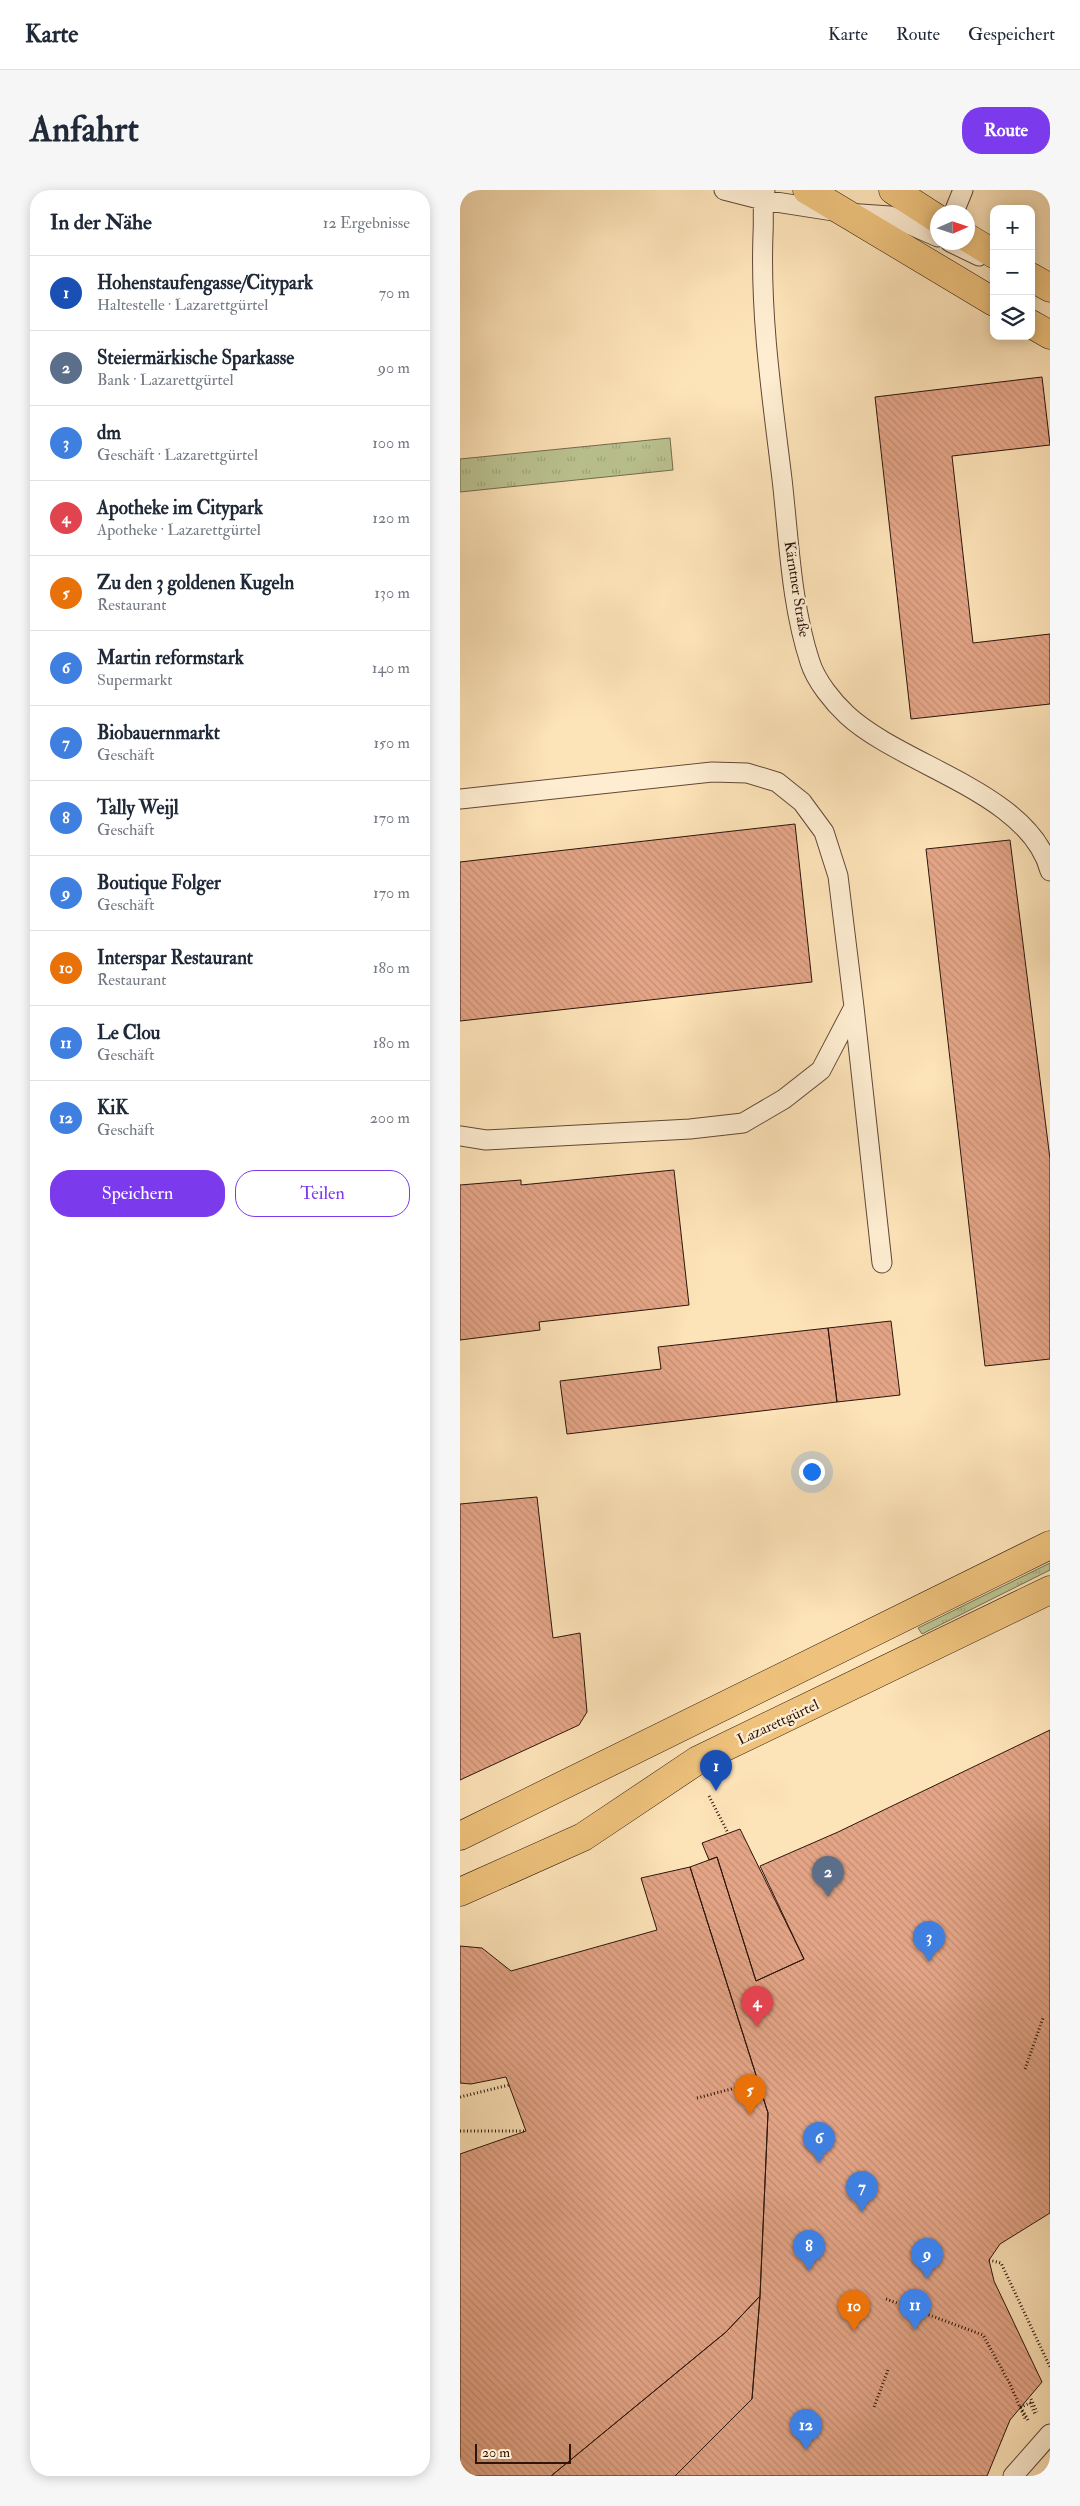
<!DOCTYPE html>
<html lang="de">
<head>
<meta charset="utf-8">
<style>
	:root { --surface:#fff; --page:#f6f6f7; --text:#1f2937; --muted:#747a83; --line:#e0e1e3; --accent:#7c3aed }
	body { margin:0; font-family:"IM FELL Double Pica",serif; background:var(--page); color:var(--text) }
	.controls { position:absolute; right:15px; top:15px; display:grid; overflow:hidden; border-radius:10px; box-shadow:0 2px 12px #0003 }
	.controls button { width:45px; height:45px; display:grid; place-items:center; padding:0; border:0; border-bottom:1px solid var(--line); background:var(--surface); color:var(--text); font:25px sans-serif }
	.compass { position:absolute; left:470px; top:15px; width:45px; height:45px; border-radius:50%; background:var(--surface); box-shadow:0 2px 12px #0003; rotate:87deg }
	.scale { position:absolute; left:15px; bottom:12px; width:96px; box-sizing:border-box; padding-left:5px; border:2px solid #2d150c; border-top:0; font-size:14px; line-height:18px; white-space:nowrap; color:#2d150c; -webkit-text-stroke:4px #feedd1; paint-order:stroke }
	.you { position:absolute; left:351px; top:1281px; width:18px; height:18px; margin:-12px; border:4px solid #fff; border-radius:50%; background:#1a73e8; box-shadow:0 0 0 8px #1a73e833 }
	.badge { display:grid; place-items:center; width:32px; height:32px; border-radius:50%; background:var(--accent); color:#fff; font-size:16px; font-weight:700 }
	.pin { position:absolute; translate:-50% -41px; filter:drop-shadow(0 1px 2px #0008) }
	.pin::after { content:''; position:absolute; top:26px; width:18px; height:15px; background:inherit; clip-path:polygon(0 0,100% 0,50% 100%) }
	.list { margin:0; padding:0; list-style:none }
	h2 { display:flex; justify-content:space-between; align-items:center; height:65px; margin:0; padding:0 20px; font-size:21px }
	h2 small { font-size:16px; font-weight:400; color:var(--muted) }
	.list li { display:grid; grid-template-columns:32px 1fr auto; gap:15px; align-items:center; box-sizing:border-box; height:75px; padding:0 20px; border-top:1px solid var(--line) }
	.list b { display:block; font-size:19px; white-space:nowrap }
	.list p { margin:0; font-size:16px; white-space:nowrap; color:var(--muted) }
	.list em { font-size:16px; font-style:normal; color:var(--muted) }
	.actions { display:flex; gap:10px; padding:15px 20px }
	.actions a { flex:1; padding:11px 0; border:1px solid var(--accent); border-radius:20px; text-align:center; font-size:18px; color:var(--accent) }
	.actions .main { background:var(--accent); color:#fff }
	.icon { flex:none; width:28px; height:28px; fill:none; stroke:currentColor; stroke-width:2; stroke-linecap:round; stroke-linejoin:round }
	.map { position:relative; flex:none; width:590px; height:2286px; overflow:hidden; border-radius:20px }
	header { display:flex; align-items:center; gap:30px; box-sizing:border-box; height:70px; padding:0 25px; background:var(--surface); border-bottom:1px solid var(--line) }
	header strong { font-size:24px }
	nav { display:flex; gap:28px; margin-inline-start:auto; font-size:18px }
	.intro { display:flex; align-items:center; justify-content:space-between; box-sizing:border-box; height:120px; padding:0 30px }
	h1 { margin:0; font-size:35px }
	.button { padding:12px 22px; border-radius:20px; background:var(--accent); color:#fff; font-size:18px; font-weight:700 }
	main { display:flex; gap:30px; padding:0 30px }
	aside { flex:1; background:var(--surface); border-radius:20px; box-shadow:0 2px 12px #0003 }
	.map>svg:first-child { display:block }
	.grass { fill:url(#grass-tufts); stroke:#746c4f }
	.building { fill:url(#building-back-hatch); stroke:#2d150c }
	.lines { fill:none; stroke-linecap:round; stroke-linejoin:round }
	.service-casing { stroke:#614837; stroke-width:21 }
	.primary-casing { stroke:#2d150c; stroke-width:29 }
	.path { stroke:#2d150c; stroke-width:3; stroke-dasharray:1 2.5; stroke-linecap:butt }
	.service { stroke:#feedd1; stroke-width:19 }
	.primary { stroke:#eec27c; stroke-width:28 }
	.labels { text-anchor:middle; stroke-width:4.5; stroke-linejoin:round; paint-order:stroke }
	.street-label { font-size:15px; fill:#2d150c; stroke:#feedd1 }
</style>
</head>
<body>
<header>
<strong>Karte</strong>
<nav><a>Karte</a><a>Route</a><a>Gespeichert</a></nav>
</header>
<div class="intro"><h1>Anfahrt</h1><a class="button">Route</a></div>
<main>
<aside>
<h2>In der Nähe<small>12 Ergebnisse</small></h2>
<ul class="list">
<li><span class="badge" style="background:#1a4fb4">1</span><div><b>Hohenstaufengasse/Citypark</b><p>Haltestelle · Lazarettgürtel</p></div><em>70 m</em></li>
<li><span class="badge" style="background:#5c6f8a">2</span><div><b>Steiermärkische Sparkasse</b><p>Bank · Lazarettgürtel</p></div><em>90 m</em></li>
<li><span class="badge" style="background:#3f7fe0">3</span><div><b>dm</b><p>Geschäft · Lazarettgürtel</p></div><em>100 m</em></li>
<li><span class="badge" style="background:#e0444e">4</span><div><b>Apotheke im Citypark</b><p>Apotheke · Lazarettgürtel</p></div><em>120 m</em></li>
<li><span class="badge" style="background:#e8710a">5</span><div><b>Zu den 3 goldenen Kugeln</b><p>Restaurant</p></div><em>130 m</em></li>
<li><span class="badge" style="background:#3f7fe0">6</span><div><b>Martin reformstark</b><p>Supermarkt</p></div><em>140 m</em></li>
<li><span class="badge" style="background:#3f7fe0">7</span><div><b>Biobauernmarkt</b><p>Geschäft</p></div><em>150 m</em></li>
<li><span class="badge" style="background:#3f7fe0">8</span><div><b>Tally Weijl</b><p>Geschäft</p></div><em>170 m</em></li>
<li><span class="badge" style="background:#3f7fe0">9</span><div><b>Boutique Folger</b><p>Geschäft</p></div><em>170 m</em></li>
<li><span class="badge" style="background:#e8710a">10</span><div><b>Interspar Restaurant</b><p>Restaurant</p></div><em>180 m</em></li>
<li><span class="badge" style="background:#3f7fe0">11</span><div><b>Le Clou</b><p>Geschäft</p></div><em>180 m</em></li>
<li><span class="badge" style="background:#3f7fe0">12</span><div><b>KiK</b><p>Geschäft</p></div><em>200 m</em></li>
</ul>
<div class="actions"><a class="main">Speichern</a><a>Teilen</a></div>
</aside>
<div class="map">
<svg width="590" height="2286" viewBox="0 0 590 2286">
	<defs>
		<pattern id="grass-tufts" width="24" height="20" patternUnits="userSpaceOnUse" patternTransform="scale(1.25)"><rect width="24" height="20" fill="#bbc492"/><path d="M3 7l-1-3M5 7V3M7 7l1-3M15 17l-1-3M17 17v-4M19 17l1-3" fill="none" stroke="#a1a87d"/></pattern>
		<pattern id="building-back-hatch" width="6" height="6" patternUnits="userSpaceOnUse" patternTransform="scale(1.25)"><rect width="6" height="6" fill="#e4a587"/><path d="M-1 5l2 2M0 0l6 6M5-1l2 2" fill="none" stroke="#c48d73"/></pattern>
	</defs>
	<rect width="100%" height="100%" fill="#fde3b8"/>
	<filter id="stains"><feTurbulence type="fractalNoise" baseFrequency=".004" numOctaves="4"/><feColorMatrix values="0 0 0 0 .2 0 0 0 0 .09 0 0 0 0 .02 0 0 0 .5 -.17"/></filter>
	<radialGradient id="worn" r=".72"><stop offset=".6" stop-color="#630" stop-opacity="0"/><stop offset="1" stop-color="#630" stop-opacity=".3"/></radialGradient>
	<path class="grass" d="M210,248L213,280L0,302V269Z
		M590,1373V1380L462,1444L458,1438Z"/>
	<path class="building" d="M582,187L590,255L492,266L513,453L590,444V514L451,529L415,207Z
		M335,634L352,792L0,831V672Z
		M550,650L590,969V1169L525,1176L466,659Z
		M214,980L229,1115L79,1132L80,1140L0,1150V995L61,990V995Z
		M431,1131L440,1205L377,1212L368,1138Z
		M368,1138L377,1212L107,1244L100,1191L201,1179L198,1157Z
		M77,1307L93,1448L120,1443L127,1522L119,1535L0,1590V1314Z
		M590,1540V2023L540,2054L529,2070L534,2091L582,2192L550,2230L527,2286H215L292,2209L300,2106L308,1923L230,1677L257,1667L296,1791L344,1769L300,1676L378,1642Z
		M280,1639L344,1769L296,1791L257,1667L249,1670L242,1653Z
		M230,1677L308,1923L300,2106L266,2142L91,2286H5L0,2278V1964L66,1941L46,1887L11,1894L0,1893V1756L22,1758L51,1781L197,1740L181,1688Z
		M300,2106L292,2209L215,2286H91L266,2142Z"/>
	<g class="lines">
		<defs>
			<path id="service" d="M264,0L303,10L386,23L430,26L478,47
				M305,0C302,15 304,29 303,44C300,127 312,207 322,289C329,350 331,414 350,472C356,491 373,512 387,525C442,576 570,603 590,681
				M494,22L503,0
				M490,52L519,66
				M0,609L252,582L287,583L317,592L342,612L364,642L378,686L394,817L361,880L324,909L283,933L230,939L26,950L0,946
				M394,817L422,1073
				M553,2286L590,2244"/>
			<path id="primary" d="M347,0L534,112
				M433,0L478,29
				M508,48L534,64
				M571,87L590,98
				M571,134L590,145
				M0,1646L590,1355
				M0,1702L123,1647L238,1570L590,1400"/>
		</defs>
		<use href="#service" class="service-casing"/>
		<use href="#primary" class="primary-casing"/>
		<path class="path" d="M249,1606L268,1643
			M565,1879L583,1828
			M0,1907L49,1895
			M237,1908L298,1892
			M0,1941H66
			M529,2070L541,2073L590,2177
			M426,2109L523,2145L550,2194L566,2231
			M571,2209L577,2222
			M414,2217L428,2180
			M568,2230L561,2217L570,2213L575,2224"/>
		<use href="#service" class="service"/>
		<use href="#primary" class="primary"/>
	</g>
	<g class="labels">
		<g class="street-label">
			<text transform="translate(337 399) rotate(81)" y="5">Kärntner Straße</text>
			<text transform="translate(318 1532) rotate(-25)" y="5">Lazarettgürtel</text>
		</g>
	</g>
	<rect width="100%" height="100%" filter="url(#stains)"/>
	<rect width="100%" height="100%" fill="url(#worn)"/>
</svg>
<div class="controls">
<button>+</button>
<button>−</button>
<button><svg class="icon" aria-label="layers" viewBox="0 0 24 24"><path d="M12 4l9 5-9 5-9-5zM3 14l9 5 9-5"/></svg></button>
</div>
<svg class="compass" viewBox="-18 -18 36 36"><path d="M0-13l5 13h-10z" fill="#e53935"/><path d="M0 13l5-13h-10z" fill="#747a83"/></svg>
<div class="scale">20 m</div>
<div class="you"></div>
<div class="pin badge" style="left:256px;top:1601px;background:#1a4fb4">1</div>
<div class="pin badge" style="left:368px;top:1707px;background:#5c6f8a">2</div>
<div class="pin badge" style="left:469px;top:1772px;background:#3f7fe0">3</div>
<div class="pin badge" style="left:297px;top:1837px;background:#e0444e">4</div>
<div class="pin badge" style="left:290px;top:1925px;background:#e8710a">5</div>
<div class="pin badge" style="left:359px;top:1973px;background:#3f7fe0">6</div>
<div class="pin badge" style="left:402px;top:2022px;background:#3f7fe0">7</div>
<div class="pin badge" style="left:349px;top:2081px;background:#3f7fe0">8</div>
<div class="pin badge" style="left:467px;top:2089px;background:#3f7fe0">9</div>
<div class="pin badge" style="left:394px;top:2141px;background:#e8710a">10</div>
<div class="pin badge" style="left:455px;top:2140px;background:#3f7fe0">11</div>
<div class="pin badge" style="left:346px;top:2260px;background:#3f7fe0">12</div>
</div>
</main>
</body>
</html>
